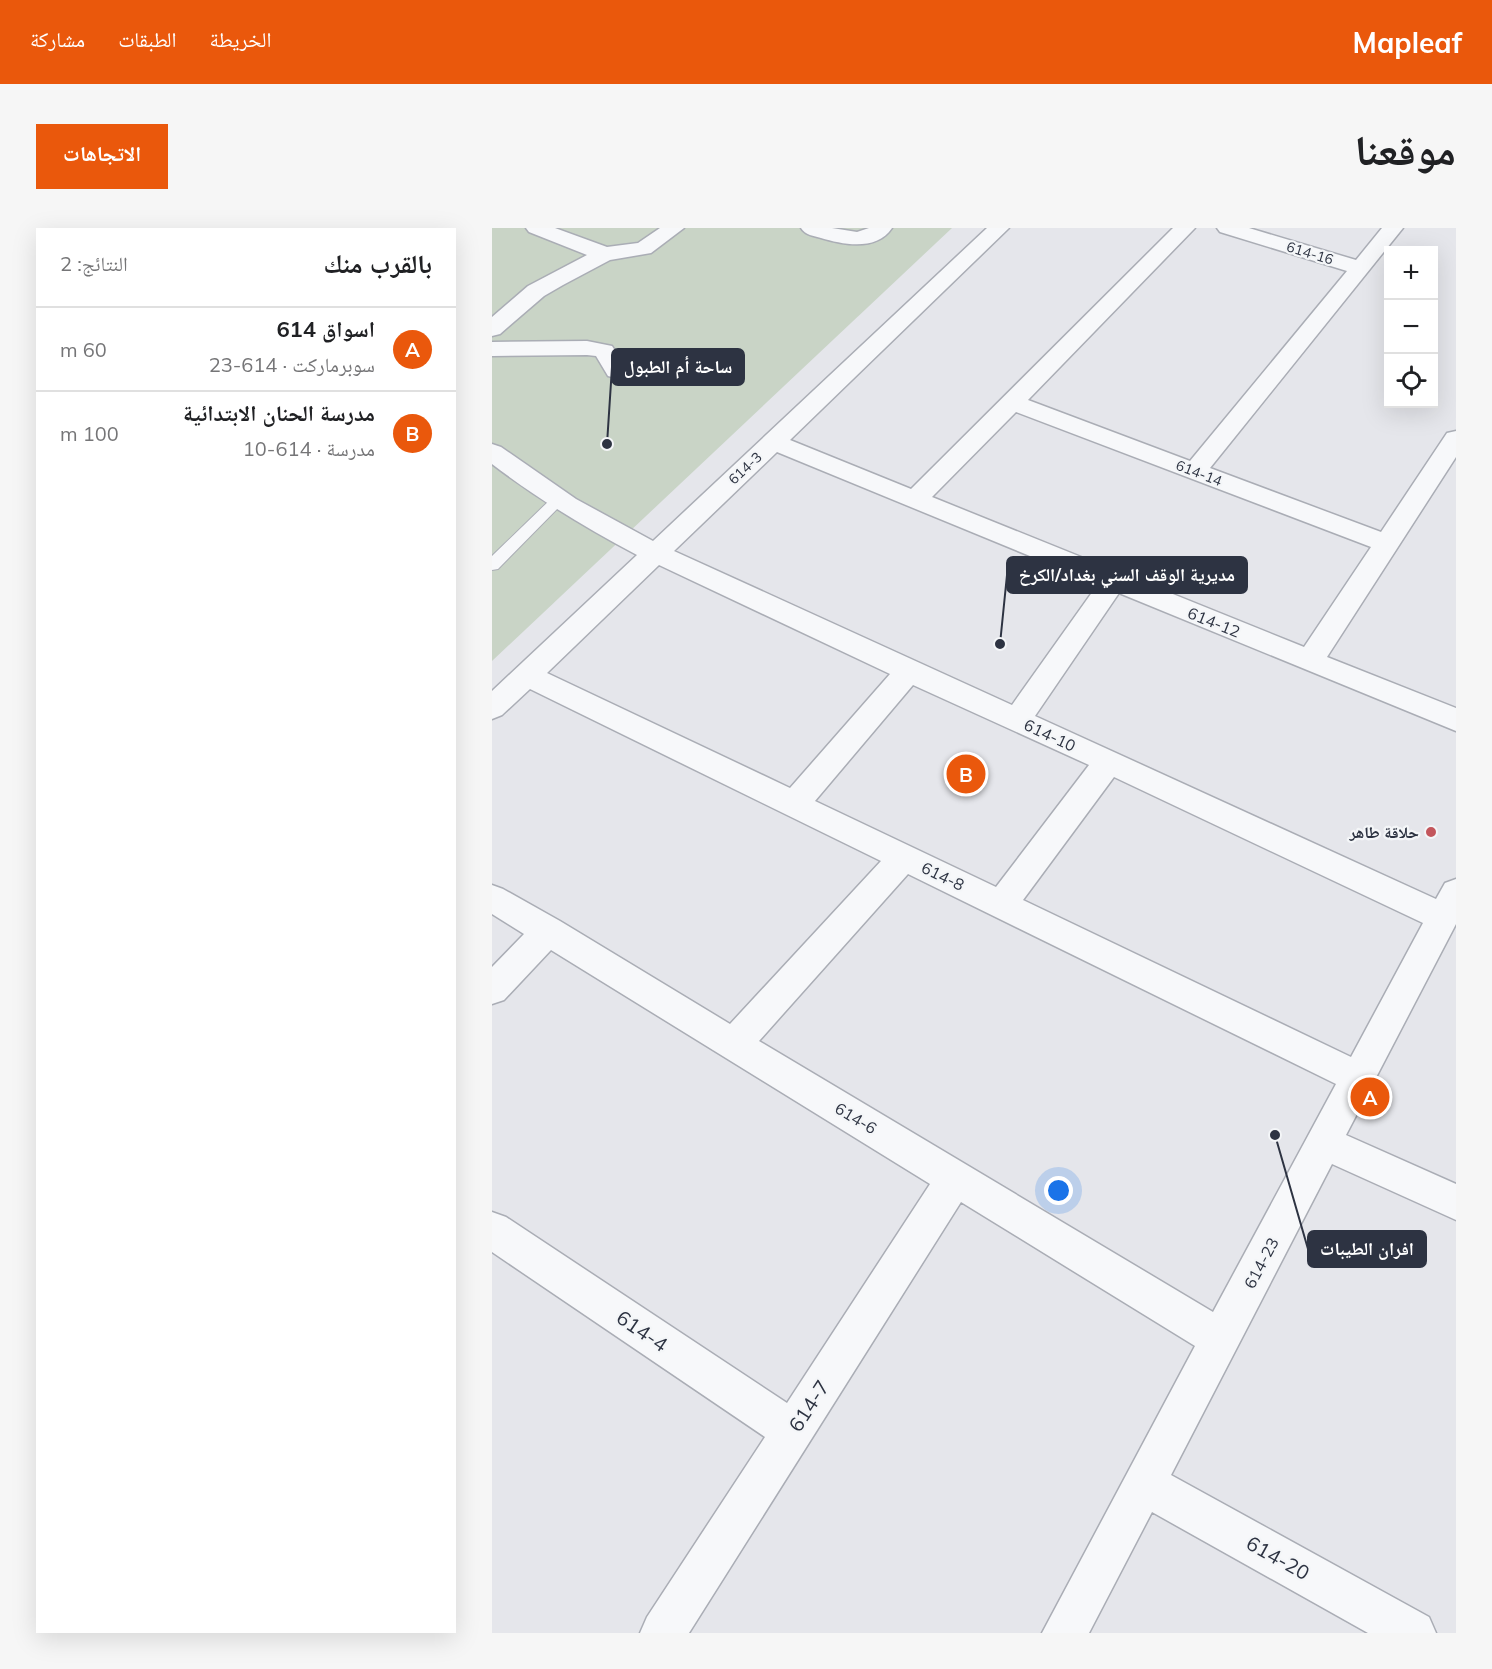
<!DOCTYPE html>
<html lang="ar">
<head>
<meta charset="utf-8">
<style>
	:root { --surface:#fff; --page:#f6f6f6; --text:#202124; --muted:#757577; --line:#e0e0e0; --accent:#ea580c }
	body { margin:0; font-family:Mulish,"Noto Naskh Arabic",sans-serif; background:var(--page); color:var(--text); direction:rtl }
	.controls { position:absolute; right:18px; top:18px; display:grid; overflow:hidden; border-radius:0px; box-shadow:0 6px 24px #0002 }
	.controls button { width:54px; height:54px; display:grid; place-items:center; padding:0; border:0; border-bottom:2px solid var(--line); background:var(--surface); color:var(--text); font:30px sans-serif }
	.you { position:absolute; left:567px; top:963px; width:21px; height:21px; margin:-15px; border:4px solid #fff; border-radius:50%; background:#1a73e8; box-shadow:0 0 0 9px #1a73e833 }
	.badge { display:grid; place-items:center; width:39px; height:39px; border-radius:50%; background:var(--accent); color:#fff; font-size:20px; font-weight:700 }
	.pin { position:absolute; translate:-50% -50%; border:3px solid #fff; box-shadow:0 2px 6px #0006 }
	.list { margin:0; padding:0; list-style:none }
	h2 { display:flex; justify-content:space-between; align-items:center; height:78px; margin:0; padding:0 24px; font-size:26px }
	h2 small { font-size:20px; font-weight:400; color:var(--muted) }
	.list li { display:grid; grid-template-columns:39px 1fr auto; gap:18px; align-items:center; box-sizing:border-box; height:84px; padding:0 24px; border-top:2px solid var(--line) }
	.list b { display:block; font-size:22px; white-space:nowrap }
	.list p { margin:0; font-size:20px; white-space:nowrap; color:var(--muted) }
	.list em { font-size:20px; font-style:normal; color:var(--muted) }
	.icon { flex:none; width:33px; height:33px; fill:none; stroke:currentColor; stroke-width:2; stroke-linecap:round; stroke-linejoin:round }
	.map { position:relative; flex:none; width:964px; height:1405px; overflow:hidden; direction:ltr; border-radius:0px }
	header { display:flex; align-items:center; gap:36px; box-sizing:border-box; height:84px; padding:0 30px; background:var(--accent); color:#fff }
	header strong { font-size:28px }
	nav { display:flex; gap:33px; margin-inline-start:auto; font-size:21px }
	.intro { display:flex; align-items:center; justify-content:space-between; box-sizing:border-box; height:144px; padding:0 36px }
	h1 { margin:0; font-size:42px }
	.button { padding:15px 27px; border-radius:0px; background:var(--accent); color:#fff; font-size:21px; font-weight:700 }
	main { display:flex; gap:36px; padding:0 36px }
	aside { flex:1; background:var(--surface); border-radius:0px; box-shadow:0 6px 24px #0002 }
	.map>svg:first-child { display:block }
	.green { fill:#c9d4c6 }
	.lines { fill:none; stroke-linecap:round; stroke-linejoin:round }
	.lane-casing { stroke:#aaadb5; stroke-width:2 }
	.street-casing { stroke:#aaadb5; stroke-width:3 }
	.lane { fill:#f7f8fa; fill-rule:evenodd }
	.street { fill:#f7f8fa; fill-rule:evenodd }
	.poi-dot { fill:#c3565c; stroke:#f4f6f8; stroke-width:2 }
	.labels { text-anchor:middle; stroke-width:4.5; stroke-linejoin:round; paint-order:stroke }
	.far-street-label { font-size:14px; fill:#2d3342; stroke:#f4f6f8 }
	.street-label { font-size:16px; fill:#2d3342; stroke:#f4f6f8 }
	.poi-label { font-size:16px; font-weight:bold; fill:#2d3342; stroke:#f4f6f8; text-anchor:end }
	.near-street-label { font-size:20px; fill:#2d3342; stroke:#f4f6f8 }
	.leader { fill:none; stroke:#2d3342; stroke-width:2 }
	.callout-dot { fill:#2d3342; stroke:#f4f6f8; stroke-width:2 }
	.callout { fill:#2d3342; stroke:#2d3342; stroke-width:2 }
	.callout-label { font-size:18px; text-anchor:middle; font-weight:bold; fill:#fff }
</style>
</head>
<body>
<header>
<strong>Mapleaf</strong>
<nav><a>الخريطة</a><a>الطبقات</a><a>مشاركة</a></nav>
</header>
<div class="intro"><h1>موقعنا</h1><a class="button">الاتجاهات</a></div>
<main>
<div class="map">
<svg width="964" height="1405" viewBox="0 0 964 1405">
	<rect width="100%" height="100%" fill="#e5e6eb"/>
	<path class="green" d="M0,0H460L0,433Z"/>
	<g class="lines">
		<defs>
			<path id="lane" d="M66,267L71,269L74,272L71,275L6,341L0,342V328L61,269Z"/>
			<path id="street" d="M34,0H63L115,19L146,15L168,0H192L159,25L118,32L71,57L52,68L8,106L0,108V89L36,58L95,27L37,4Z
				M309,0H340L365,4L377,0H400C385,23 352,17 329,10C322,8 313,7 309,0Z
				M495,0H517L298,212L419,261L681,0H703L536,172L698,233L855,43L728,4L725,0H757L864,32L890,0H911L718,240L889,304L955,205L964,203V229L835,429L964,480V503L627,365L543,488L944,671L953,655L964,651V696L854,907L964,956V992L840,936L679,1247L937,1389L944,1405H876L660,1284L597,1405H550L703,1118L469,974L197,1405H148L155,1389L273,1209L0,1024V984L14,989L295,1175L438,956L59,722L12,772L0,776V739L32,706L0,686V657L11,661L68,693L238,796L389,633L38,461L10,487L0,491V463L145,327C94,300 46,271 0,236V216L9,219L84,271L161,313ZM524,184L879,319L812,419L440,269ZM285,224L606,356L520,477L182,323ZM167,337L398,446L298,560L55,445ZM421,457L597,537L504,659L323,573ZM622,549L931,695L859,829L531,672ZM416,646L844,856L721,1084L267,813Z
				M95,113L120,118L136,143L132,148L124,150L116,148L104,128L95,127L0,128V114Z"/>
		</defs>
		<use href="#lane" class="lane-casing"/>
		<use href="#street" class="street-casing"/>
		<use href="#lane" class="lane"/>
		<use href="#street" class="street"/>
	</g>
	<circle class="poi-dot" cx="939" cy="604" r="6"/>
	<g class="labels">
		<g class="far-street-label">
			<text transform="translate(818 25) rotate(17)" y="5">614-16</text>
			<text transform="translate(253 240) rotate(-43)" y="5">614-3</text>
			<text transform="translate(707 245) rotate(21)" y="5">614-14</text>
		</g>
		<g class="street-label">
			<text transform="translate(722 394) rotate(22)" y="6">614-12</text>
			<text transform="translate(558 507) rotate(25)" y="6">614-10</text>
			<text transform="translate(451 648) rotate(26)" y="6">614-8</text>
			<text transform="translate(364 890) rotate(31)" y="6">614-6</text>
			<text transform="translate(769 1035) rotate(-62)" y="6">614-23</text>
		</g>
		<g class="poi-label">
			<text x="927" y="610">حلاقة طاهر</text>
		</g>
		<g class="near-street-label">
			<text transform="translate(150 1103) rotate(34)" y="7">614-4</text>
			<text transform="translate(317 1178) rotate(-57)" y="7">614-7</text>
			<text transform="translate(786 1330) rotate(29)" y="7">614-20</text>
		</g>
	</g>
	<path class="leader" d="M115 216L120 139M508 416L515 347M783 907L816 1021"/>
	<g class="callout-dot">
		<circle cx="115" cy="216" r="6"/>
		<circle cx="508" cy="416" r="6"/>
		<circle cx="783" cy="907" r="6"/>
	</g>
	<g class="callout">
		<rect x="120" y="121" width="132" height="36" rx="6"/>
		<rect x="515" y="329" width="240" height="36" rx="6"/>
		<rect x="816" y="1003" width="118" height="36" rx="6"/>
	</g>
	<g class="callout-label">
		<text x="186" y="145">ساحة أم الطبول</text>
		<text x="635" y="353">مديرية الوقف السني بغداد/الكرخ</text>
		<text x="875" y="1027">افران الطيبات</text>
	</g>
</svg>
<div class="controls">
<button>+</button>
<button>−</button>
<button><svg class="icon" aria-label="locate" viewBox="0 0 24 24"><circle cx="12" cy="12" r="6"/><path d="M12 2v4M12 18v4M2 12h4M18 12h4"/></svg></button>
</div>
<div class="you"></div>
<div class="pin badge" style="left:878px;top:869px">A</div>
<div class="pin badge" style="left:474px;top:546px">B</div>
</div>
<aside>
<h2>بالقرب منك<small>النتائج: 2</small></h2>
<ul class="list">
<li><span class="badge">A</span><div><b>اسواق 614</b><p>سوبرماركت · 614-23</p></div><em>60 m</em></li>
<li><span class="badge">B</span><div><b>مدرسة الحنان الابتدائية</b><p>مدرسة · 614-10</p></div><em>100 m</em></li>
</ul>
</aside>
</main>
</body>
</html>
